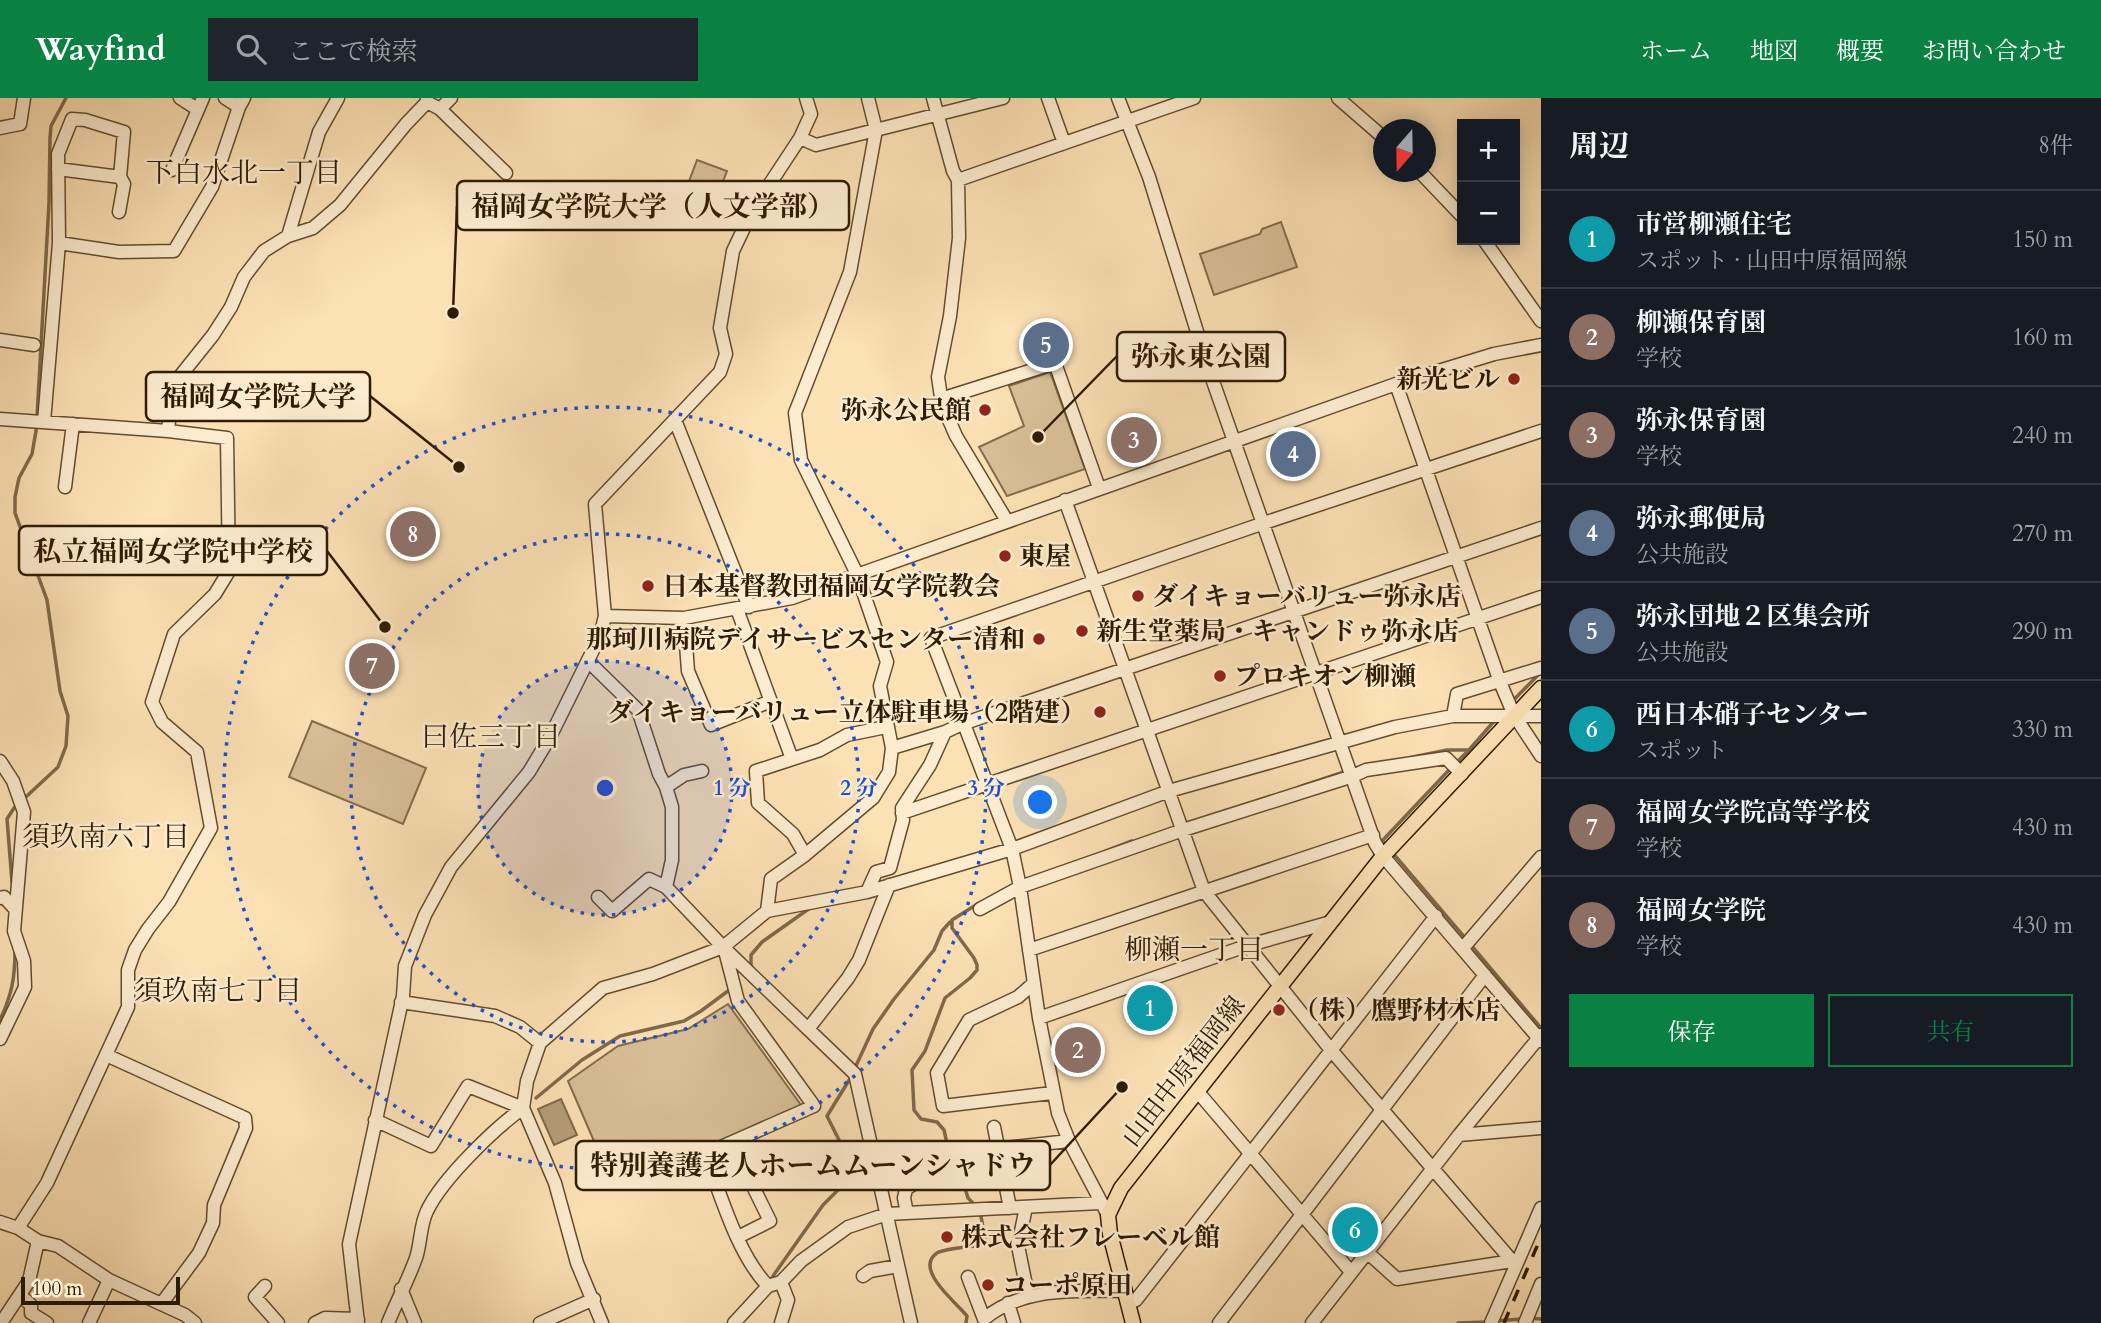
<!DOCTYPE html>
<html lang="ja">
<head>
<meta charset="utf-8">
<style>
	:root { --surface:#171b24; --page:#20242c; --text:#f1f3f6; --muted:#9ea1a6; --line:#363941; --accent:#0b8043 }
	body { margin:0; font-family:Cardo,"Noto Serif JP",serif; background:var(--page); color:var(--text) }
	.controls { position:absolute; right:21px; top:21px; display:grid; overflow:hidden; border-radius:0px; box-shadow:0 4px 18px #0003 }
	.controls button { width:63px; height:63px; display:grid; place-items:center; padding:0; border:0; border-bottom:2px solid var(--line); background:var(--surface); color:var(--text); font:35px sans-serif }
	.compass { position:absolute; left:1373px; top:21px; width:63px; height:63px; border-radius:50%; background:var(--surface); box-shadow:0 4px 18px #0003; rotate:200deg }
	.scale { position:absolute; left:21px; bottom:18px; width:159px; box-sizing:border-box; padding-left:7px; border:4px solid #2f1a02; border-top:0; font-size:19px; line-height:24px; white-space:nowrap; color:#2f1a02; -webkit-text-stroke:5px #fdeccf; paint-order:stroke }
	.you { position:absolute; left:1041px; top:705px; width:24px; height:24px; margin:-18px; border:5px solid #fff; border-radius:50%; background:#1a73e8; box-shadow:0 0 0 10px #1a73e833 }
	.badge { display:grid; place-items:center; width:46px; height:46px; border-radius:50%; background:var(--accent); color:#fff; font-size:23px; font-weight:700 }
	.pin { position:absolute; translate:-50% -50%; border:4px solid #fff; box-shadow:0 2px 7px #0006 }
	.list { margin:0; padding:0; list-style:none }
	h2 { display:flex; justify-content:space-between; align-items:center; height:91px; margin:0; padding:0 28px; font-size:30px }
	h2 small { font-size:23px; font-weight:400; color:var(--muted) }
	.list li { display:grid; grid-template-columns:46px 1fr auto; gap:21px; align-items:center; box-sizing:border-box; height:98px; padding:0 28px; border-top:2px solid var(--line) }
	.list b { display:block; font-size:26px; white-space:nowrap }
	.list p { margin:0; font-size:23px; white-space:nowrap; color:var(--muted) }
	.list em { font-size:23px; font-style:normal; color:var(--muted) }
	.actions { display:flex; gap:14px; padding:21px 28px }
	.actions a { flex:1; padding:16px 0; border:2px solid var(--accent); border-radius:0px; text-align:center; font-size:24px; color:var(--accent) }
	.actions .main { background:var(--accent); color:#fff }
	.icon { flex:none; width:38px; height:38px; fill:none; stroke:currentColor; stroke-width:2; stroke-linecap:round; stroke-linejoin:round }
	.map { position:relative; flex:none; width:1541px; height:1225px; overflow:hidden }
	header { display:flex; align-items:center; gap:42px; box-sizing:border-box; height:98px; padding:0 35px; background:var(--accent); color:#fff }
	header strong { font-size:33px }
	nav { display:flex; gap:38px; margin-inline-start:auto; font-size:24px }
	.search { width:490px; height:63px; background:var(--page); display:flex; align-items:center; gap:18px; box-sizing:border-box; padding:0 24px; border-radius:0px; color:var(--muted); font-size:26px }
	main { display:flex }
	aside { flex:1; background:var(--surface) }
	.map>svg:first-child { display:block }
	.green { fill:#d9bf97; stroke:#846c4c; stroke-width:2 }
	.water { fill:#b69d78; stroke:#806949; stroke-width:2 }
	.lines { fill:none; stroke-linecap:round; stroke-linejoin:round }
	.stream { stroke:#806949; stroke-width:3.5 }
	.minor-casing { stroke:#624c2f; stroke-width:15 }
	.major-casing { stroke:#2f1a02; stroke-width:17 }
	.minor { stroke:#fdeccf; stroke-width:12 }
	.major { stroke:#fce1b5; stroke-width:14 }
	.rail { stroke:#2f1a02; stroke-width:3.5; stroke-dasharray:12 12; stroke-linecap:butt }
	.ring { fill:none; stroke:#1d4ed8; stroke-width:3.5; stroke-dasharray:3.5 7 }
	.poi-dot { fill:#8f2418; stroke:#fdeccf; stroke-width:2.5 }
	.labels { text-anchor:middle; stroke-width:5; stroke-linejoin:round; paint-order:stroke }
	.poi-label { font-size:26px; font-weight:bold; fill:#2f1a02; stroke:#fdeccf; text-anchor:start }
	.street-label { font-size:26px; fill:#2f1a02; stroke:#fdeccf }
	.neighbourhood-label { font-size:28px; fill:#2f1a02; stroke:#fdeccf }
	.centre { fill:#1d4ed8; stroke:#fdeccf; stroke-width:3.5 }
	.ring-label { font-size:21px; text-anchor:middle; font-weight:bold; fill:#1d4ed8; stroke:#fdeccf; stroke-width:5; stroke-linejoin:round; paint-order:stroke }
	.leader { fill:none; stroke:#2f1a02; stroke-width:2.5 }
	.callout-dot { fill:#2f1a02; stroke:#fdeccf; stroke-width:2.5 }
	.callout { fill:#fdeccf; stroke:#2f1a02; stroke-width:2.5 }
	.callout-label { font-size:28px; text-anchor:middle; font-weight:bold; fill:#2f1a02 }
</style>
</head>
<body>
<header>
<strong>Wayfind</strong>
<div class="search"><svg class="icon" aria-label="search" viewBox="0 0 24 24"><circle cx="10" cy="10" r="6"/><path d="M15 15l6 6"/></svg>ここで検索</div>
<nav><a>ホーム</a><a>地図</a><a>概要</a><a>お問い合わせ</a></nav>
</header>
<main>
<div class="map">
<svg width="1541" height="1225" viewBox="0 0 1541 1225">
	<rect width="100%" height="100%" fill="#fce1b5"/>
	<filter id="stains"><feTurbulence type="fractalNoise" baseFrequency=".00286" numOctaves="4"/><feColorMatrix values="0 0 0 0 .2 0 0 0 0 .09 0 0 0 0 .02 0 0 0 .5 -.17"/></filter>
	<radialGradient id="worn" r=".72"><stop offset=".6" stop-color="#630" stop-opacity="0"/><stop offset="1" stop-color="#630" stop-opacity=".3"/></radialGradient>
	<path class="green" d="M697,62L727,73L711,114L682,102Z
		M1281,124L1297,169L1214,197L1200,156L1260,136L1262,131Z
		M1050,274L1085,371L1007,398L979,349L1024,328L1009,288Z
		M312,623L426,670L403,726L289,679Z
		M728,906L801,1007L693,1056L619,1081L609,1055L600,1057L568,983L618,948L688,931Z"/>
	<path class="water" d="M561,1001L577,1037L554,1047L538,1011Z"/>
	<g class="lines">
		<path class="stream" d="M37,319L49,105L50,40L51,28L66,0
			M1501,615L1540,575
			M1413,659L1447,652H1469L1496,621
			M1456,665L1469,652
			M1299,689L1368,666
			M1386,747L1382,743L1450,671
			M1106,753L1132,743
			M1391,753L1465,840
			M12,784L7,721L14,710L58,669L66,648L68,618L60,593L47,502L15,415V399L19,380L32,356L37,327
			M1470,846L1541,930
			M751,871V857L762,844L810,810
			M0,922C12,896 15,880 15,852
			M854,972L873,931L894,901L934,852L942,833L950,824
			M536,1000L582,962L620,938L684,923L701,913L732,890
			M975,1107L968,1100L959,1071L950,1059L944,1032L937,1024L921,1021L914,1012L912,972L925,953L945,900L970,880L977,872V867L974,860L952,830V822L979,805
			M773,1178L823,1107L844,1086L851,1073L850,1064L827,1018L851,979
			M1529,1220L1541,1221
			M1494,1223L1522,1221
			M966,1225L967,1218C957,1205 913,1171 937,1155C945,1150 971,1149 981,1147L985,1140L980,1113
			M1458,1225L1487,1224"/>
		<defs>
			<path id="minor" d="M180,0L197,11
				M225,0L239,9L244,0
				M427,0V4L440,11L506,75
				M806,0L811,16L800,40L816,47L1003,0
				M933,0L953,73L958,82L959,140L950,218L938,279L942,306L956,338L1007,423
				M1048,0L1064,45
				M1118,0L1149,79L1208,269L1375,745L1383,758L1541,943
				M1338,0L1384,40
				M440,11L451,0
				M0,30L20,26L24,0
				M58,71L120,79
				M172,72L203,0
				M1420,74L1462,118
				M958,82L1194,0
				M288,138L319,34L338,0
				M1484,142L1541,223
				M59,145L58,56L72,21L85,22L124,34L120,79L124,86L119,114
				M0,242L34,247
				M1396,286L1500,584L1514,617L1541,658
				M941,301L1055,265L1099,390
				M0,321L168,333
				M675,322L749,509
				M44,324L59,145L119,154L174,153L212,89L239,9
				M65,389L73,326
				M1065,402L1204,793L1331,952L1512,1163L1517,1165
				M737,511L792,661
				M605,518L684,520L792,500L1396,286L1494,256L1541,247
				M684,520L688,573L711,627L771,603
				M588,563L638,612L659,676L666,689L672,709V762L666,789
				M1453,618L1457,596L1541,570
				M892,650L945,634
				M0,663L13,683L24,714L14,833L24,863L25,889L0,941
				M666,689L684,677L702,673
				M902,715L1541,499
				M805,757L793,736L758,705L756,673L820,652L847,637L886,629
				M867,794L1012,751L1169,693L1395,629L1453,618H1541
				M598,799L612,813L649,781L666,789L723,849L808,931L848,880L859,862L889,787
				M0,800L4,799L15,811
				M980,811L1020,789L1183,732L1353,678L1366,672L1446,660L1462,676
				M767,813L771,781L805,757L873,700L889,674L892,650L880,588L887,564L857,476L801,362L795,315L850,174L876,32L868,0
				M724,849L738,903L814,1008L705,1056C721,1097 737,1156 768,1188
				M1463,850L1541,759
				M1029,852L1373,737
				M1034,885L1018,899L969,922L937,975L943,1008L1052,995
				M401,904L495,918L520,929L540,945
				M1039,920L1246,848L1331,824
				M808,931L855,976L911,1225
				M106,957L245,1020L246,1030L214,1107L213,1125L199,1155L162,1205
				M1198,994L1351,1174
				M375,1022L431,1048L468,988L523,1010
				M994,1029L1010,1110
				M1459,1037L1541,1030
				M968,1054L1069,1043
				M715,1083L744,1070L770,1123L738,1139
				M1026,1109L1018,1148L1028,1197
				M907,1115L904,1100L906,1091L946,1064
				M1108,1117L1069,1043L1058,1015L1039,920L1020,789L1012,751L931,540L1264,425L1541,333
				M0,1124L18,1130L38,1143L58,1148L109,1182L185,1217L195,1225
				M18,1130L47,1085L128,909V872L135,852L148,831L169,804L211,730L197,654L162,624L152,604L174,536L215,496L229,473L227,340L168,333L172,294L181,277L213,237L231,209L244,179L264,153L288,138L313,130L340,107L406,26L427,4
				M1367,1154L1397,1181L1512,1163
				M863,1178L870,1173L898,1168
				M968,1179L984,1221C1024,1188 1076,1193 1125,1193
				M265,1188L255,1199L278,1225
				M401,1191L415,1225
				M20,1197L31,1207V1215L47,1225
				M1008,1205L1014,1225
				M1128,1206L1136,1202L1436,818
				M1,1225L29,1183L38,1143
				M89,1225L109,1182
				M315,1225L325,1220L358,1221
				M358,1225L349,1146L403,898L405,868L425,817L451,769L529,674L550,639L600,538L605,518L595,406L720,274L726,256L720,230L733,153L752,113L800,40
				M388,1225C397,1203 408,1182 416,1160C421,1145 420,1127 427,1113C442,1081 495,1030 523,1010
				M540,1225L594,1201
				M602,1225L577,1165L555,1085L523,1010L527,983L540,945L603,890L653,876L723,849L767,813L867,794L876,774L890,770L903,722L902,710L930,667L945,634L962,626L1541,430
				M734,1225L768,1188L781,1184L801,1163L848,1129L887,1116L1100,1105
				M781,1225L788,1202L781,1184
				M1219,1225L1485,877
				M1312,1225L1459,1037L1541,937
				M1491,1225L1541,1110
				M1525,1225L1541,1186"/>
			<path id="major" d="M1133,1225L1110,1136L1108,1117L1121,1090L1383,758L1541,590"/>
		</defs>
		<use href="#minor" class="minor-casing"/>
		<use href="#major" class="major-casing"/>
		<use href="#minor" class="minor"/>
		<use href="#major" class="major"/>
		<path class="rail" d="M1504,1225L1541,1139"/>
	</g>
	<circle cx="605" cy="690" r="127" fill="#1d4ed8" fill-opacity=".12"/>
	<g class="ring">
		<circle cx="605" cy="690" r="127"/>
		<circle cx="605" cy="690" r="254"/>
		<circle cx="605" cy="690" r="381"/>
	</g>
	<g class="poi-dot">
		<circle cx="1514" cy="281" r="7"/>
		<circle cx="985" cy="312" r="7"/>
		<circle cx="1005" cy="458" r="7"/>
		<circle cx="648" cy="488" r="7"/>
		<circle cx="1138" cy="498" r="7"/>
		<circle cx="1082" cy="533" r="7"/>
		<circle cx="1039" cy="541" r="7"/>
		<circle cx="1220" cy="578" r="7"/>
		<circle cx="1100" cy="614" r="7"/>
		<circle cx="1279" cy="912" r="7"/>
		<circle cx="947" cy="1139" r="7"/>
		<circle cx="988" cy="1187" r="7"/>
	</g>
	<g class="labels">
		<g class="poi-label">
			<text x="1500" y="290" text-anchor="end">新光ビル</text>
			<text x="971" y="321" text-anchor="end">弥永公民館</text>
			<text x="1019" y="467">東屋</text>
			<text x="662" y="497">日本基督教団福岡女学院教会</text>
			<text x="1152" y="507">ダイキョーバリュー弥永店</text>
			<text x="1096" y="542">新生堂薬局・キャンドゥ弥永店</text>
			<text x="1025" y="550" text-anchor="end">那珂川病院デイサービスセンター清和</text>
			<text x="1234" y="587">プロキオン柳瀬</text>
			<text x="1086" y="623" text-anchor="end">ダイキョーバリュー立体駐車場（2階建）</text>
			<text x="1293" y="921">（株）鷹野材木店</text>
			<text x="961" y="1148">株式会社フレーベル館</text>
			<text x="1002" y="1196">コーポ原田</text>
		</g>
		<g class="street-label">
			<text transform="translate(1183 973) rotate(-52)" y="9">山田中原福岡線</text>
		</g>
		<g class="neighbourhood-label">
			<text x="244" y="84">下白水北一丁目</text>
			<text x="491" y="648">曰佐三丁目</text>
			<text x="106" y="748">須玖南六丁目</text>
			<text x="1194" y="861">柳瀬一丁目</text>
			<text x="218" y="902">須玖南七丁目</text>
		</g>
	</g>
	<circle cx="605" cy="690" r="10" class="centre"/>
	<g class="ring-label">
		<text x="732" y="697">1 分</text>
		<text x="859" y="697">2 分</text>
		<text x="986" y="697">3 分</text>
	</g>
	<path class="leader" d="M453 215L457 108M1038 339L1117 258M459 369L370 298M385 529L327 453M1122 989L1050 1067"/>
	<g class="callout-dot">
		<circle cx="453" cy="215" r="7"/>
		<circle cx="1038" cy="339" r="7"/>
		<circle cx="459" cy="369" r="7"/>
		<circle cx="385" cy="529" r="7"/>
		<circle cx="1122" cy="989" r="7"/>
	</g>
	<g class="callout">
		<rect x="457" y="83" width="392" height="49" rx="7"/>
		<rect x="1117" y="234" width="168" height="49" rx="7"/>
		<rect x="146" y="274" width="224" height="49" rx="7"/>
		<rect x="19" y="428" width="308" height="49" rx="7"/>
		<rect x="576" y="1043" width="474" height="49" rx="7"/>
	</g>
	<g class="callout-label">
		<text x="653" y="118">福岡女学院大学（人文学部）</text>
		<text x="1201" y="268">弥永東公園</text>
		<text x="258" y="308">福岡女学院大学</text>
		<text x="173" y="463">私立福岡女学院中学校</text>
		<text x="813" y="1077">特別養護老人ホームムーンシャドウ</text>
	</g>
	<rect width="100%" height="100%" filter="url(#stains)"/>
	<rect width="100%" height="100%" fill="url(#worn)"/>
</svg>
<div class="controls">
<button>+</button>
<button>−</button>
</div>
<svg class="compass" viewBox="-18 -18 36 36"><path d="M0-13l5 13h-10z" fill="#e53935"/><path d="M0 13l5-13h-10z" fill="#9ea1a6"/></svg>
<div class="scale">100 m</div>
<div class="you"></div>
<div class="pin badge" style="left:1150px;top:910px;background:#0f9aa8">1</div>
<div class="pin badge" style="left:1078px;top:952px;background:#8d6e63">2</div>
<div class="pin badge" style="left:1134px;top:342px;background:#8d6e63">3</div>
<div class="pin badge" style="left:1293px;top:356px;background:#5c6f8a">4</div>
<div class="pin badge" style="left:1046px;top:247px;background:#5c6f8a">5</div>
<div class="pin badge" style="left:1355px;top:1132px;background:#0f9aa8">6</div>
<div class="pin badge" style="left:372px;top:568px;background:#8d6e63">7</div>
<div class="pin badge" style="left:413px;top:436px;background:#8d6e63">8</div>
</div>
<aside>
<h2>周辺<small>8件</small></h2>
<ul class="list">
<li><span class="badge" style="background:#0f9aa8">1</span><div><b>市営柳瀬住宅</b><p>スポット · 山田中原福岡線</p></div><em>150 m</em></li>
<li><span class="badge" style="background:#8d6e63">2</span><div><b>柳瀬保育園</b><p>学校</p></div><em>160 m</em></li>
<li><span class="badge" style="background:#8d6e63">3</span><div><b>弥永保育園</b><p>学校</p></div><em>240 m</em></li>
<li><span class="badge" style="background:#5c6f8a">4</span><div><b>弥永郵便局</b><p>公共施設</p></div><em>270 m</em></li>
<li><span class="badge" style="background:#5c6f8a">5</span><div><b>弥永団地２区集会所</b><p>公共施設</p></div><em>290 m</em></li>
<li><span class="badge" style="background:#0f9aa8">6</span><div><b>西日本硝子センター</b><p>スポット</p></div><em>330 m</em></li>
<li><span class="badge" style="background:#8d6e63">7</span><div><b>福岡女学院高等学校</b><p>学校</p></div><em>430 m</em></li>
<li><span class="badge" style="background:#8d6e63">8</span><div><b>福岡女学院</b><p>学校</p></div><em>430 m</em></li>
</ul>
<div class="actions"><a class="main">保存</a><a>共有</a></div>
</aside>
</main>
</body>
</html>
